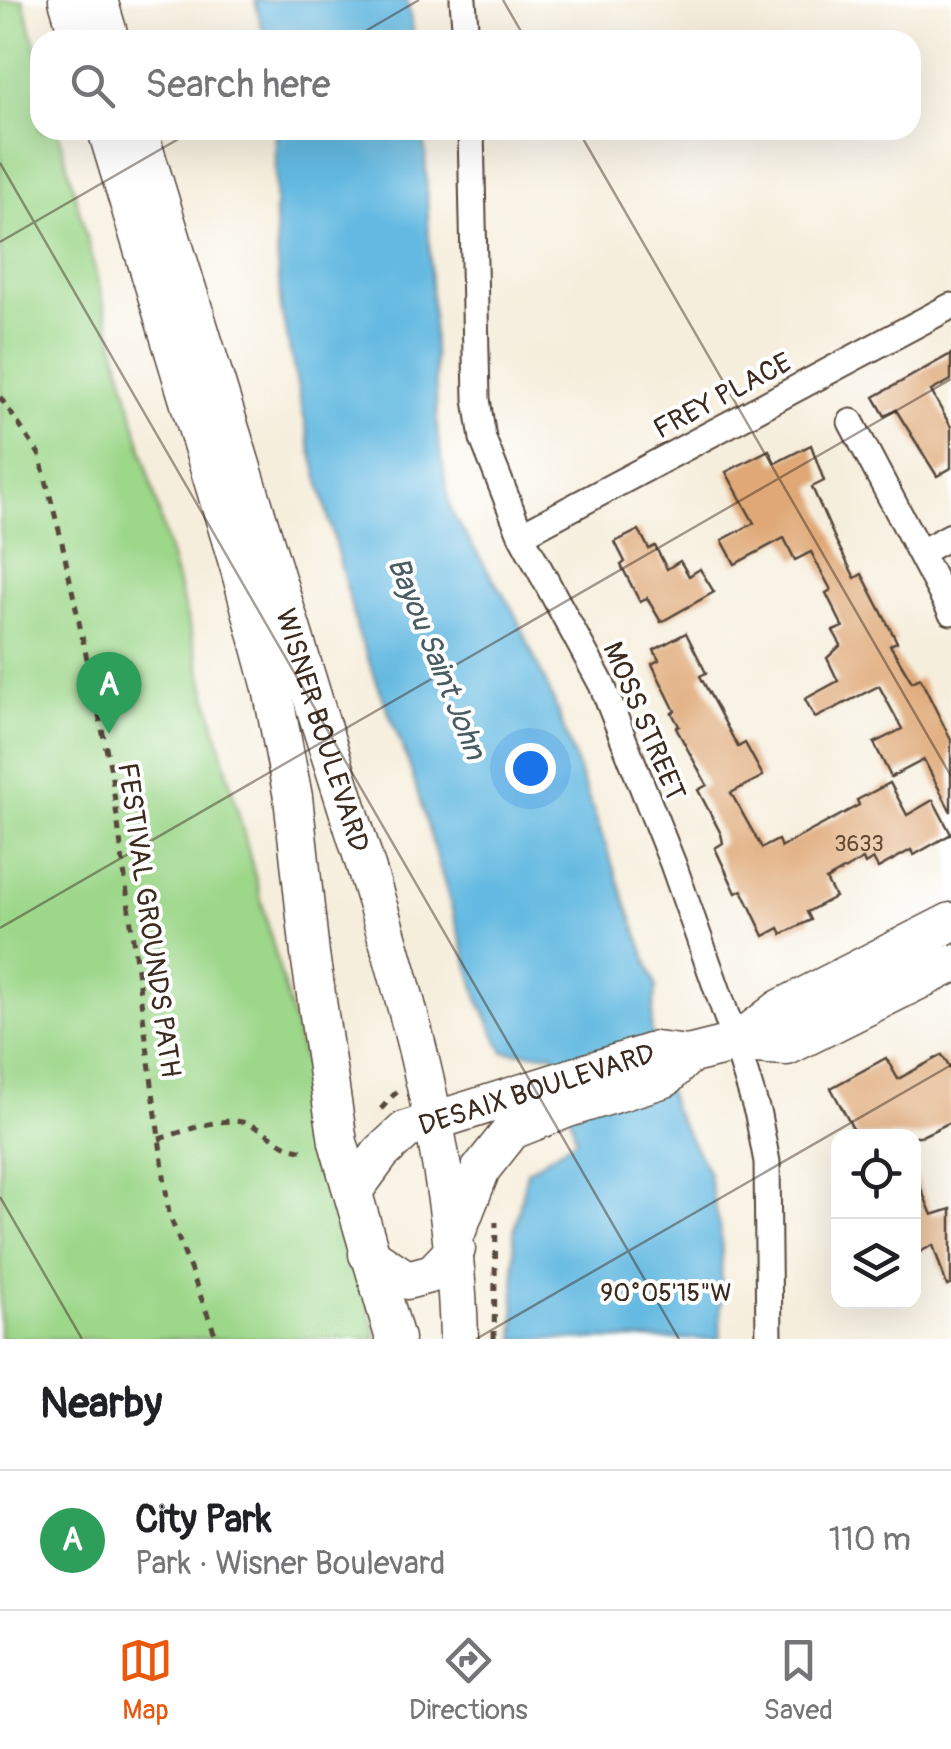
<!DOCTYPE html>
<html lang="en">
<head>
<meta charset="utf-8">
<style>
	:root { --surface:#fff; --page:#f6f6f6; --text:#202124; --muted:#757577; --line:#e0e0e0; --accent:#ea580c }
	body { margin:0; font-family:Pangolin,sans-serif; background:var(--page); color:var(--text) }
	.controls { position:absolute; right:30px; bottom:30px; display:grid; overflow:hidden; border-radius:20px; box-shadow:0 10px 40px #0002 }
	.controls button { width:90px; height:90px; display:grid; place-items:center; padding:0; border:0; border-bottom:2px solid var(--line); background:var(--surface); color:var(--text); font:50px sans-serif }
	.you { position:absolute; left:530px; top:768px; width:35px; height:35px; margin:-25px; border:8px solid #fff; border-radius:50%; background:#1a73e8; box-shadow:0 0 0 15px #1a73e833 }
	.badge { display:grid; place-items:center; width:65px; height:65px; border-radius:50%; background:var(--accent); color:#fff; font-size:32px; font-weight:700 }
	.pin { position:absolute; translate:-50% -82px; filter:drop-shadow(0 2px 5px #0008) }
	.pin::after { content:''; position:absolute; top:52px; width:35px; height:30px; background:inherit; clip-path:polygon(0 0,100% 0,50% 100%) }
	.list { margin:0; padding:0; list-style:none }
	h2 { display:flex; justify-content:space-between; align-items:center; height:130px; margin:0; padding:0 40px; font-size:42px }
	h2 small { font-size:32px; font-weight:400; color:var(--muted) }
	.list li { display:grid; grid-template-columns:65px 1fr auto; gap:30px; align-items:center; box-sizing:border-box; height:140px; padding:0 40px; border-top:2px solid var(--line) }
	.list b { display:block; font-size:38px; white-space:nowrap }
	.list p { margin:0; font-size:32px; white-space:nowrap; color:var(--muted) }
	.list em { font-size:32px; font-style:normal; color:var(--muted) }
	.icon { flex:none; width:55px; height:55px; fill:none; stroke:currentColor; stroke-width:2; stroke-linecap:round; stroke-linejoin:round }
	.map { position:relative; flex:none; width:951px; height:1339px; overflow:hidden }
	.search { position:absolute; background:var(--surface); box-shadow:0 10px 40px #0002; left:30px; right:30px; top:30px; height:110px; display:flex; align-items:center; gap:25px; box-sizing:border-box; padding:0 35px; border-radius:30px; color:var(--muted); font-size:38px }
	.sheet { height:270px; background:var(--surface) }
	nav { display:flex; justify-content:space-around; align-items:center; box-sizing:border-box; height:140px; border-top:2px solid var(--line); background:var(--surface); font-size:28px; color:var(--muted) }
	nav a { display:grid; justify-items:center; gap:5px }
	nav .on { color:var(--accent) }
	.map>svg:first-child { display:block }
	.green { fill:#9dd78a; stroke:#6c8054; stroke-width:2.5 }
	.water { fill:#64b9e1; stroke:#507280; stroke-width:2.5 }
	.building { fill:#dfa876 }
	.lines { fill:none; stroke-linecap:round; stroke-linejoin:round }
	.street-casing { stroke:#57473a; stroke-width:29 }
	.secondary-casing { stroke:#57473a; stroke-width:41 }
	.path { stroke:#57473a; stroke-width:5; stroke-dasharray:8 8; stroke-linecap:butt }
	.street { stroke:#fff; stroke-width:25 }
	.secondary { stroke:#fff; stroke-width:38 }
	.ticks { fill:none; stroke:#3b2a1e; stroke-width:2.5; stroke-opacity:0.45 }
	.labels { text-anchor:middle; stroke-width:8; stroke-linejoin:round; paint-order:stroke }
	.number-label { font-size:22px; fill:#644a34 }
	.street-label { font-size:28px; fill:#3b2a1e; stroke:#fff }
	.water-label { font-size:30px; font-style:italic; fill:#495c62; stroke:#fff }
	.ticks-label { font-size:25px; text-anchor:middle; fill:#3b2a1e; stroke:#fff; stroke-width:8; stroke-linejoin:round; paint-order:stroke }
</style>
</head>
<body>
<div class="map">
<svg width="951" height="1339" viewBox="0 0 951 1339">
	<rect width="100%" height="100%" fill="#fff"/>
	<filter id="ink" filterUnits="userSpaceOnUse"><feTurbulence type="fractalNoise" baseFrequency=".01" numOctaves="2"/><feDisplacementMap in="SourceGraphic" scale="20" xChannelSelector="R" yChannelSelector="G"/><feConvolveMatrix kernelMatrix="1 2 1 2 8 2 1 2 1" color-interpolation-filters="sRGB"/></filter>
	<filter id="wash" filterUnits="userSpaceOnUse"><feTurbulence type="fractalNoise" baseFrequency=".0048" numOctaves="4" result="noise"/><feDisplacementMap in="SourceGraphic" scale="40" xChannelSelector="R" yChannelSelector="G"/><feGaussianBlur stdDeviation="2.25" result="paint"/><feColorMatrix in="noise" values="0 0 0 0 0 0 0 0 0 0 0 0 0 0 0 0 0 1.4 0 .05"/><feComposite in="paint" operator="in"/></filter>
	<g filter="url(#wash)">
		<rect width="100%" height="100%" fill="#f6eedc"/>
		<path class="green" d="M0,0H23L40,63V130H58L377,1339H0Z"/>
		<path class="water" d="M255,0H407L415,40H265Z
			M276,130H424L438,438L451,512L513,610L553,699L656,986L651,1029L672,1107L708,1171L722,1241L720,1339H515L514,1232L527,1171L576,1139L554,1054L504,1052L479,1001L410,767L358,633L312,454L281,309L275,217Z"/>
		<g id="blocks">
			<path class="building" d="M951,354V380L931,391L951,427V468L937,476L896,410L885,416L874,397Z
				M811,445L824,481L812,487L836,541L855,578L862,574L897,642L890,645L912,682L920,678L951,740V812L924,760L891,777L874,743L902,729L879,686L815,718L805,699L838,681L827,658L841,645L833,631L843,627L826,593L831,590L811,552L795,560L784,538L735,564L722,540L754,523L726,472L769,450L775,463Z
				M639,530L649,549L655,546L667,569L680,561L689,576L700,569L714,592L661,622L647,598L640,602L621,565L625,562L615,542Z
				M686,633L706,673L700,676L738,747L745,743L763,776L731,793L762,848L778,840L781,847L859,805L857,800L890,783L907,815L933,800L951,834L914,855L911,850L878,868L873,859L865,864L863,859L826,880L835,897L807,912L811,920L782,934L779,928L764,936L742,890L736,893L715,848L723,843L721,834L698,790L707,785L676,728L679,726L672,713L675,711L652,664L659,660L654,650Z
				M942,1055L951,1070V1122L922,1136H857L831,1088L886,1058L898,1079Z
				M914,1172L932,1215L951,1209V1285L947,1286L933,1245L914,1255Z"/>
		</g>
	</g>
	<g filter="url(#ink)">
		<use href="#blocks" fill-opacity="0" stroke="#57473a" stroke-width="2.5"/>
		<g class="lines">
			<defs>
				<path id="street" d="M463,0L466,40
					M471,130L477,399L483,439L521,535L602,685L673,864L736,1043L758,1115L767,1162L769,1339
					M851,422L951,612
					M521,535L951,306
					M921,552L951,536"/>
				<g id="secondary">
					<path d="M68,0L80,40"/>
					<path d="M98,0L110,40"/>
					<path d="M107,130L240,569L272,688L293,797L310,954L338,1142L395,1339"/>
					<path id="s1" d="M138,130C199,327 259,525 320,722C384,924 454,1125 459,1339"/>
					<path d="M736,1043L780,1009L951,922"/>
					<path id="s2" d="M353,1191L381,1153L406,1130L656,1051L688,1055L736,1043L787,1046L951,964"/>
					<path d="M456,1233L481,1169L512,1130L568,1108L665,1078L688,1055"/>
					<path d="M368,1254L407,1280L433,1273L456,1249"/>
				</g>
			</defs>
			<use href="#street" class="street-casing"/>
			<use href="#secondary" class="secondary-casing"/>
			<path class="path" d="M0,397L39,454L61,538L111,771L169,1214L217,1339
				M381,1109L397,1091
				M159,1139C184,1132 226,1113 251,1125C272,1134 284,1150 308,1151
				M494,1339L496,1222"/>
			<use href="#street" class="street"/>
			<use href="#secondary" class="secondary"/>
		</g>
	</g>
	<path class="ticks" d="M503,0L526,40M350,40L419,0M578,130L951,776M0,163L679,1339M0,242L194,130M0,928L951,379M0,1197L82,1339M476,1339L951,1065"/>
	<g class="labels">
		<g class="number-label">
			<text x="859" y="851">3633</text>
		</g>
		<g class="street-label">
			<text transform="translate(722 395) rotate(-28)" y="10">FREY PLACE</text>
			<text transform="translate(645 721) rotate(67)" y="10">MOSS STREET</text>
			<text dy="10" stroke="none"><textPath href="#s1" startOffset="628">WISNER BOULEVARD</textPath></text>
			<text transform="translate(150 920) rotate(82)" y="10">FESTIVAL GROUNDS PATH</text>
			<text dy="10" stroke="none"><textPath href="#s2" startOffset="218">DESAIX BOULEVARD</textPath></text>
		</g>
		<g class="water-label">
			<text transform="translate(437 658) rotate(68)" y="10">Bayou Saint John</text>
		</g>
	</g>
	<g class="ticks-label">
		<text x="666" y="1301">90°05'15"W</text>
	</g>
</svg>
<div class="controls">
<button><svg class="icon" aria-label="locate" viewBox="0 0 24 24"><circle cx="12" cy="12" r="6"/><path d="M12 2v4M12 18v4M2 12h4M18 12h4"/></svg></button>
<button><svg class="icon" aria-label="layers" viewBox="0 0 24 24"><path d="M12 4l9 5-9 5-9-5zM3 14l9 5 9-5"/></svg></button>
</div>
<div class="you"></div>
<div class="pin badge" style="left:109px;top:734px;background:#2e9e5b">A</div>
<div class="search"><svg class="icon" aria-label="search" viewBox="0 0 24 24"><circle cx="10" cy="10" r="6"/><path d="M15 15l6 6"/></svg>Search here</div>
</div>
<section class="sheet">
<h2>Nearby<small></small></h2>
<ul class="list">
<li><span class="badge" style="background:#2e9e5b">A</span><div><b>City Park</b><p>Park · Wisner Boulevard</p></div><em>110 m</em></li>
</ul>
</section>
<nav>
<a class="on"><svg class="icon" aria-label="map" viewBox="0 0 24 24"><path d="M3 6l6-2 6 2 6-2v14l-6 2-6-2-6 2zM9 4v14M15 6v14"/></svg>Map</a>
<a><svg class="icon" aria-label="directions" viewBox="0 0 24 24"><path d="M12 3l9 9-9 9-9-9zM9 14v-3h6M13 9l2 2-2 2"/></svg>Directions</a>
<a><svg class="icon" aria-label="saved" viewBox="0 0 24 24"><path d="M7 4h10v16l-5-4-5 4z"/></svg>Saved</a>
</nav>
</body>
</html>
